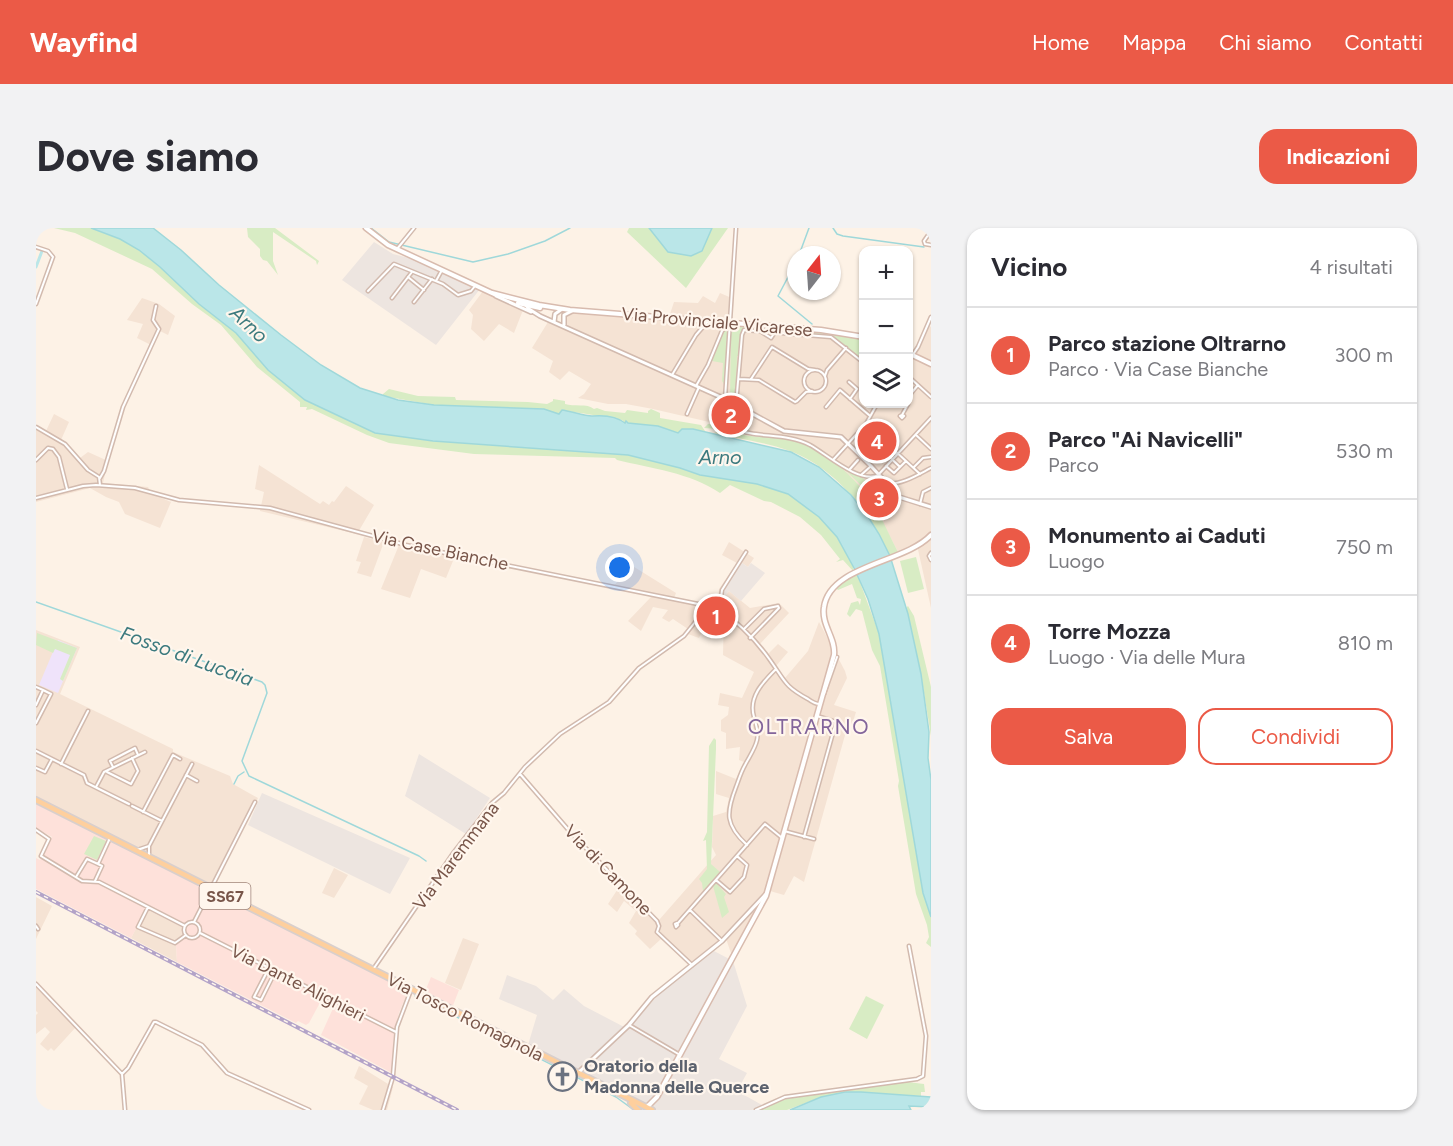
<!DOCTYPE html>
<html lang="it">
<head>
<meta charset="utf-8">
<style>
	:root { --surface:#fff; --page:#f2f2f3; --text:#2b2b33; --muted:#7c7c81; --line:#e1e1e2; --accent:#eb5a47 }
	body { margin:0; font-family:Figtree,sans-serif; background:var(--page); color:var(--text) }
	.controls { position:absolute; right:18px; top:18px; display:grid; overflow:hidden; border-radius:12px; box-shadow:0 2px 4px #0004 }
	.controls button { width:54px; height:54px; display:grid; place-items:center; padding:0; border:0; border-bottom:2px solid var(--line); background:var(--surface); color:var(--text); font:30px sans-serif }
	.compass { position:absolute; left:751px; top:18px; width:54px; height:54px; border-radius:50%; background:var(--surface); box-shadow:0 2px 4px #0004; rotate:17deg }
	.you { position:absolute; left:584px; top:340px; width:21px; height:21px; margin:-15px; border:4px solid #fff; border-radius:50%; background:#1a73e8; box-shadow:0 0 0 9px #1a73e833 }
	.badge { display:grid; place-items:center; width:39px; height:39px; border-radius:50%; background:var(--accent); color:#fff; font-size:20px; font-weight:700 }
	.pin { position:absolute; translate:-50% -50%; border:3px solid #fff; box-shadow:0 2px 6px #0006 }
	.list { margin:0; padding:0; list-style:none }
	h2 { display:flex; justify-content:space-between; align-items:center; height:78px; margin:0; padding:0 24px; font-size:26px }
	h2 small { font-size:20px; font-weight:400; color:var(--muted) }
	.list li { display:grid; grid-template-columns:39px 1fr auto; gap:18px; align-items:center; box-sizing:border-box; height:96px; padding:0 24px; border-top:2px solid var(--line) }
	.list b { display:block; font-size:22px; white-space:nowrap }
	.list p { margin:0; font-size:20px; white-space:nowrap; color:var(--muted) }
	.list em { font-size:20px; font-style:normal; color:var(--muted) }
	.actions { display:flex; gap:12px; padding:18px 24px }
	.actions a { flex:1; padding:14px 0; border:2px solid var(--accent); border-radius:18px; text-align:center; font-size:21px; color:var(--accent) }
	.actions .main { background:var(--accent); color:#fff }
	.icon { flex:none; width:33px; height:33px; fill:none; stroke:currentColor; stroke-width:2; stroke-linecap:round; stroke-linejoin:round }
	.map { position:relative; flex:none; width:895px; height:882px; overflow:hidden; border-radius:18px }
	header { display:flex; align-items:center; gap:36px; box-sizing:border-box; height:84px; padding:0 30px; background:var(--accent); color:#fff }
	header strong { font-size:28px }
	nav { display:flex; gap:33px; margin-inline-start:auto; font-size:21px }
	.intro { display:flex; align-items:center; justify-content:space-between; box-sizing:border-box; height:144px; padding:0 36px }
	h1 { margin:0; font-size:42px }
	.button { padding:15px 27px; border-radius:18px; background:var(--accent); color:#fff; font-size:21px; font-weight:700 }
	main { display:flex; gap:36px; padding:0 36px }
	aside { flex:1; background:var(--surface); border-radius:18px; box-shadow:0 2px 4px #0004 }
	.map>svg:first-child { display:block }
	.residential { fill:#f5e3d4 }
	.commercial { fill:#fee1da }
	.industrial { fill:#ede5e0 }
	.education { fill:#efe3fa }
	.green { fill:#d8ecc4 }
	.water { fill:#bae6e8; stroke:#9fd8da; stroke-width:1.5 }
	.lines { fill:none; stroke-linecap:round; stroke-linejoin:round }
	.stream { stroke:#9fd8da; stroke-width:1.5 }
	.canal { stroke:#bae6e8; stroke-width:3 }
	.minor-casing { stroke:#d2baae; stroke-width:5 }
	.tertiary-casing { stroke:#d2baae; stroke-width:6 }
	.secondary-casing { stroke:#d8bbae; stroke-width:7 }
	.primary-casing { stroke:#d9cfcc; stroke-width:8 }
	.minor { stroke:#fff; stroke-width:2 }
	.tertiary { stroke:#fff; stroke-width:3 }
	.secondary { stroke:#fff; stroke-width:4 }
	.primary { stroke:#fecf9d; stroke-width:4.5 }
	.rail-casing { stroke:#b3a3c8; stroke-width:4 }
	.rail { stroke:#fff6ed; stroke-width:1.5; stroke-dasharray:4.5; stroke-linecap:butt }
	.labels { text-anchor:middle; stroke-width:4.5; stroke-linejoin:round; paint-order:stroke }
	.shield { fill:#fff6ed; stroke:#a0857a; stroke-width:1.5 }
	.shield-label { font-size:16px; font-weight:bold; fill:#785549 }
	.street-label { font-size:18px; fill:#785549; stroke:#fff6ed }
	.worship-label { font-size:18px; font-weight:bold; fill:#5b616d; stroke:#fff6ed; text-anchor:start }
	.water-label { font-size:20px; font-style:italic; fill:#3c7a7e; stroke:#fff6ed }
	.quarter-label { font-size:21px; letter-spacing:1.5px; fill:#83659b; stroke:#fff6ed }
</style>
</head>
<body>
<header>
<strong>Wayfind</strong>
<nav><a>Home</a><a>Mappa</a><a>Chi siamo</a><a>Contatti</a></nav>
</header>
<div class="intro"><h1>Dove siamo</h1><a class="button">Indicazioni</a></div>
<main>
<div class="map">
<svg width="895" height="882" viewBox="0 0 895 882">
	<rect width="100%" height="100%" fill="#fdf2e6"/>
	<path class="residential" d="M447,63L529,98L530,89L535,85L632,92L638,74L662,75L667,68L679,75L684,65L698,71L696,89L701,94L792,101L827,107L828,176H872L873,122L877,123L880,121L891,96L895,99V380L881,317L862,324L841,283L831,267L815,249L789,228L763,213L742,208L730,209L683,202L682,196L617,181L590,176H572L542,170L548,166L555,156L533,143L524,152L513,144L517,133L496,120L512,94L487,82L478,105L463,96L448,113L435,101L437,87L433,82Z
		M106,70L123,76L139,88L132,107L124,103L117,118L101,110L107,96L91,92Z
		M18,186L33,194L25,212L44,230L52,224L72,233L67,255L112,259L116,266L135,274L124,300L89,286L83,274L70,269L54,260L0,274V198L10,203Z
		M223,237L284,276L287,273L293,277L296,273L298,274L310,258L338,277L321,306L224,283L228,264L219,261Z
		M328,309L348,314L335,349L321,345L325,334L320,333Z
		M693,314L718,330L712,339L706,335L688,369L693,363L714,380L743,375L753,385L723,417L732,426L742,416L752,424L740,438L749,450L772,423L783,394L809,443L811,450L798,477L820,484L815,500H811L768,654L758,648L748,667L734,663L696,728L689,708L653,737L625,711L614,721L599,706L601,703L593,695L600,683L588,673L581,684L572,676L585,656L623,692L680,627L676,619L677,588L690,584L693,570L680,566V543L700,551L708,534L703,532L704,519L690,521V505L685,503V492L692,487L693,479L682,477L684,465L706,470L718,444L687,427L688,388L676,383L663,410L649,405L652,401L637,391L633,394L626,390L632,382L617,379L605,403L592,393L615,369L614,366L577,359L595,337L640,365L638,370L681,377L683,361L701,335L686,327Z
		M363,317L419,328L410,350L385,341L374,370L345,361Z
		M0,402L44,419L24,466L137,521V524L194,548L197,556L222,570L176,664L0,576Z
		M298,640L312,647L298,670L286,665Z
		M0,669L16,678L0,711Z
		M110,681L146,699L149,709L140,717L141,734L95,710Z
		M427,710L443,716L425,762L409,755Z
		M0,758L22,783L40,799L18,823L15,820L12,823L4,816L14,804L9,799L0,806V787L2,785L0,783Z
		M323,838L357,859L351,882H337L323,876L332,858L318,850Z"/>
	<path class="commercial" d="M0,576L370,761V768L363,785L358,805L356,845L285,807L299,776L287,769L273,795L270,797L262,793L260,795L141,734L140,717L149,709L146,705V699L111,681L95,710L0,661V630L4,632L16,609L0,600Z
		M395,749L423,762L416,780L388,766Z"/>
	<path class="industrial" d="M338,14L357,26L377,31L444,61L400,117L306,52Z
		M706,335L712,339L715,335L729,345L705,373L693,363L687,370L688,362Z
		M383,526L454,570L430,606L369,568Z
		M226,565L374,630L354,666L212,597Z
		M678,723L697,733L711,778L683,831L711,845L701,863L726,877L716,882H621L492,817L501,787L463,771L471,747L500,758L517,772L528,761L548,778L592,801L623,766Z"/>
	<path class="education" d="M22,412L41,420L22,465L3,457Z"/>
	<path class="green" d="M18,0H55L84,11L103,22L138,51L163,76L200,105L232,142L269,172L339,205L397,213L592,227L644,240L664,247L721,256L752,266L783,289L801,309L817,338V343L807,332L800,334L804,331L785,307L764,289L735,274L728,273L694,257L684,265C655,245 614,240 581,232L579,230L438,226L353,215L331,207L276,181L270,182L271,179H264V174L221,139L185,97L156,76L116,41L39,5Z
		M211,0H239L283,33L281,37L280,33L237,4V33L242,47L231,33L227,32L224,28V21L212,9Z
		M593,0H692L650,60L591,4Z
		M697,98L797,105L827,112V133L796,107L707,101L705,105L703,128H701L700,172L696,173L694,171L695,104Z
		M688,101L692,102L688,156L686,153L687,135L676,133Z
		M353,161L382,168L419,169L420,172L492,174L511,176L517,173V171L529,173V176C538,179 551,175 558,181L561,180L569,183L589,185L591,182L612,185V183L615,181L624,185V190L665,197L669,203L646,201L642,205L622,198L589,195L586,192C565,189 546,184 525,183L523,186L508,181L398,177L347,168V166Z
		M686,172L699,180L697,202L668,200L672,196H681L683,199Z
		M683,203C697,205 711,208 725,209C731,209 737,208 743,208C777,213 810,240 831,267C844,284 852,305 862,324L854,328C833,284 801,241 754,223C730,214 703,211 678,205Z
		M805,238L823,249L824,248C835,257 846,260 851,275L841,280L829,261Z
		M880,329L888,361L872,365L864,333Z
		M821,346L843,406L887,665L895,689V719L890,715L893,709L891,697L880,666L862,558L863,553L844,438L836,422L826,383L820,381L814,389L811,386L815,375L822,373L824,377L825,371L821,370L816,356L802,362L799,359L810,351Z
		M872,378L878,388L895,459V508L885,446L870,380Z
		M1,405L41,420L27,453L24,451L34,427L19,421L17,425L0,417Z
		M678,510L680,512V521L675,636L684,644L667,663L666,655L663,651L671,641L670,612L667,613L671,604L673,518Z
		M58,608L70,613L61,632L48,626Z
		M680,655L690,666L688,669L693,684L686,690L677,658Z
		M830,768L848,777L831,811L813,801Z
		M872,854L888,856L889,864H885V868L809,864L785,869L751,882H723L749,871Z"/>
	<path class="water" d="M55,0H117L145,22L183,57L245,107L285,137L324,160L362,172L398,177L508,181L523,186L526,182C534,183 549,188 556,188C567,187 579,187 589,195L590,193L592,195L622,198L642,205L646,201H657L755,224L783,239L815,267L831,287L843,306L854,328L872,386L885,446L893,504L892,530L895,552V689L887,665L843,406L832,371L818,340L801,309L783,289L752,266L721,256L664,247L644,240L592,227L397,213L339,205L269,172L232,142L200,105L163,76L124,39L103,22L84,11Z
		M613,0H676L666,23L655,28L632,24Z
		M809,864H825L895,869V879L873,878L875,882H754L785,869Z"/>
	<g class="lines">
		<path class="stream" d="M335,0L353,14L437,34L472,26L509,13L534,0
			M797,0L801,6L807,8L888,19
			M763,27L773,0
			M760,34L742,68L776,96
			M0,374L226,454L229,457L231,465L206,533L213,548L383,628L390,633
			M198,556L202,548L208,544
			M379,768L580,869L598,882"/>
		<path class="canal" d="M0,39L6,23"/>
		<defs>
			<path id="minor" d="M895,3L888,13L889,16L895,17
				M0,19L12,23L17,29L0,76
				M361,21L378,0
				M372,49L388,62
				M400,53L406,42
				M332,63L358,36L407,56L422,67L435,63L439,58
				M356,70L376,44
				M378,74L396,51
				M724,103L735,110L739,104
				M872,134L882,119L895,89
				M828,135L795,109L708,102L706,107L698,200C719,211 749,204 774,217C792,227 823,256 843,247
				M768 153a11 11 0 1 1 22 0a11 11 0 1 1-22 0Z
				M636,147L660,107L672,93
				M789,148L791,142L810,120
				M872,148L895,169
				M703,151L723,152L759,174L761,173L770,164L776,163
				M715,151L736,119L772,141L779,142
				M813,154L821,161L814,171
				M660,158L672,137L686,103L694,95
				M872,169L882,157
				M689,171L700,0
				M790,179L804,162L833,187
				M651,186L663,159
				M866,187L872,176
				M866,187L868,188L866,190L864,188Z
				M830,196L884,246
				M0,199L29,216L52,242L63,249L64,257
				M880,207L895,221
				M839,215L864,239
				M851,227L862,225
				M0,232L12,220L17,221L23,229L31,261
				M797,232L830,196L841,176
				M850,238L858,245L870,233
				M878,239L887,230L895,229
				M814,241L822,232
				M843,246L895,190
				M825,247L835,238
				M64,250L68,243L87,179L123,101L117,92L120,78
				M851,255C864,258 883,246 895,240
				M0,270L47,258L60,257L99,260L143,272L234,280L370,317L672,378C695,385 720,412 734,432C749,453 748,458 772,471C776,474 779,476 784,476
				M884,276L887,264L895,260
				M895,325L893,328L895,332
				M683,383L686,362L710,324
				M708,401L728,381L742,378
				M714,410L743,380L742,378
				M0,459L7,462
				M788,466L801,429
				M0,477L7,462L15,466L0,495
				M0,523L48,547L51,555L93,576
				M25,536L52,483
				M77,539L74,533L99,520L102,527
				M0,540L9,544L16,531
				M71,544L95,556L102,543L96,530
				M484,546L536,606L621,693L623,698L621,704L656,737
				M150,547L161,553
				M60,559L68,544L109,524
				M96,578L126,593
				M107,584L137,527L144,531
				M0,602L13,611L5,628
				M748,603L778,611
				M768,609L800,494L781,488
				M711,617C689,597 690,585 700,559C703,551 705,544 709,537C713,529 719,521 721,512C723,503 720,497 718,489C712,469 727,454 740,441
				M101,622L113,618
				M113,627V618L156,536
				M5,628L46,653L63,654L149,698
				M40,649L51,631L62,636
				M680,652L694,664L708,649L711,637L701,628
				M59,653L66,638L62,636L74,610
				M112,679L102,699L139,715L150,707
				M654,682L686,713
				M158,694L219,574
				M148 702a8 8 0 1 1 16 0a8 8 0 1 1-16 0Z
				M641,695L642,697L640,699L639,696Z
				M642,695L729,596L745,609
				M0,698L2,701
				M164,705L360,804
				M233,740L218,769L225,772L239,744
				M338,740L418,624L456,575L468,565L489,539L524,506L573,474L603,440L648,408L672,378
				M0,756L86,846L92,840L118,794H120L166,817L191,845L273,882
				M593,797L644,827
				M86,846L89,882
				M357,847L361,799L375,762
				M347,882L356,852
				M720,882L749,869L881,851L887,848L890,808L873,718"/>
			<path id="tertiary" d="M460,68L495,84
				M489,76L493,81L504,88L689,171L748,203L805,209L835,238L863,269L895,279
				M518,94L519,86L526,81
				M528,97V87L536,83
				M542,845L593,797L616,769L686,713L730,666"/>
			<path id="secondary" d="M330,0L352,17L458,66
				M456,65L503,77L534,82L785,102L828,109
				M482,75L504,80
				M872,125L895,136
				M611,879L621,869L730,668L798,427C800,410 785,397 788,379C794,337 869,335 895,307"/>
			<path id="primary" d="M0,572L616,882
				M595,875L602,882"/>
		</defs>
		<use href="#minor" class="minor-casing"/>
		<use href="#tertiary" class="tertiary-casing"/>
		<use href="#secondary" class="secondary-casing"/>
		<use href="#primary" class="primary-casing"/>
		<use href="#minor" class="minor"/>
		<use href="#tertiary" class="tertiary"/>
		<use href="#secondary" class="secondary"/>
		<use href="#primary" class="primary"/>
		<defs>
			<path id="rail" d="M0,664L421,882"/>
		</defs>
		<use href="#rail" class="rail-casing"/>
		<use href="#rail" class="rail"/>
	</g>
	<defs>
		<symbol id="church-ring" viewBox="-11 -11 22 22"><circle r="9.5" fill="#fff6ed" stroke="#6b7280" stroke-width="1.5"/><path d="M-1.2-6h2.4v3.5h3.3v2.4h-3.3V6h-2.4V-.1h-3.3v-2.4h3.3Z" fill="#6b7280"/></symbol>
	</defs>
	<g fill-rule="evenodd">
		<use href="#church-ring" x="510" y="832" width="33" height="33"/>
	</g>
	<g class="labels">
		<rect class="shield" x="163.5" y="655" width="51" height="26" rx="4.5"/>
		<g class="shield-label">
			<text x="189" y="674">SS67</text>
		</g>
		<g class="street-label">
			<text transform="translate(681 94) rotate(5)" y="6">Via Provinciale Vicarese</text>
			<text transform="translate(404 322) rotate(12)" y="6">Via Case Bianche</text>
			<text transform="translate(420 628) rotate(-53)" y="6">Via Maremmana</text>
			<text transform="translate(572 642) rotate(46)" y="6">Via di Camone</text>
			<text transform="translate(262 755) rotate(27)" y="6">Via Dante Alighieri</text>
			<text transform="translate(429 789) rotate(27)" y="6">Via Tosco Romagnola</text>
		</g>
		<g class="worship-label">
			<text x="548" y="844">Oratorio della<tspan x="548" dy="21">Madonna delle Querce</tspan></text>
		</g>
		<g class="water-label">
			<text transform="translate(213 96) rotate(43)" y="7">Arno</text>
			<text x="684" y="236">Arno</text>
			<text transform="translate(151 428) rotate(20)" y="7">Fosso di Lucaia</text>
		</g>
		<g class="quarter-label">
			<text x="773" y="506">OLTRARNO</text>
		</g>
	</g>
</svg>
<div class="controls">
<button>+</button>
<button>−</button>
<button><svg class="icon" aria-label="layers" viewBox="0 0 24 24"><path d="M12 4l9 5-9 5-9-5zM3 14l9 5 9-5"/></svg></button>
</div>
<svg class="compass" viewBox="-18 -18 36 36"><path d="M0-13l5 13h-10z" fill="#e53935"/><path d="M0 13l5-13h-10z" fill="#7c7c81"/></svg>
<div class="you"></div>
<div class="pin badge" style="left:680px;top:388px">1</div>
<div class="pin badge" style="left:695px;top:187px">2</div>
<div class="pin badge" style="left:843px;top:270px">3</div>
<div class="pin badge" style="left:841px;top:213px">4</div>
</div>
<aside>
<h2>Vicino<small>4 risultati</small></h2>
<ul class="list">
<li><span class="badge">1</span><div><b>Parco stazione Oltrarno</b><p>Parco · Via Case Bianche</p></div><em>300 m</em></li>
<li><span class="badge">2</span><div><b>Parco &quot;Ai Navicelli&quot;</b><p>Parco</p></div><em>530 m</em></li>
<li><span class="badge">3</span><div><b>Monumento ai Caduti</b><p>Luogo</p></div><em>750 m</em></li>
<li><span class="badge">4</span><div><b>Torre Mozza</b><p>Luogo · Via delle Mura</p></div><em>810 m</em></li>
</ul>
<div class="actions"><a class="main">Salva</a><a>Condividi</a></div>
</aside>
</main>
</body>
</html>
